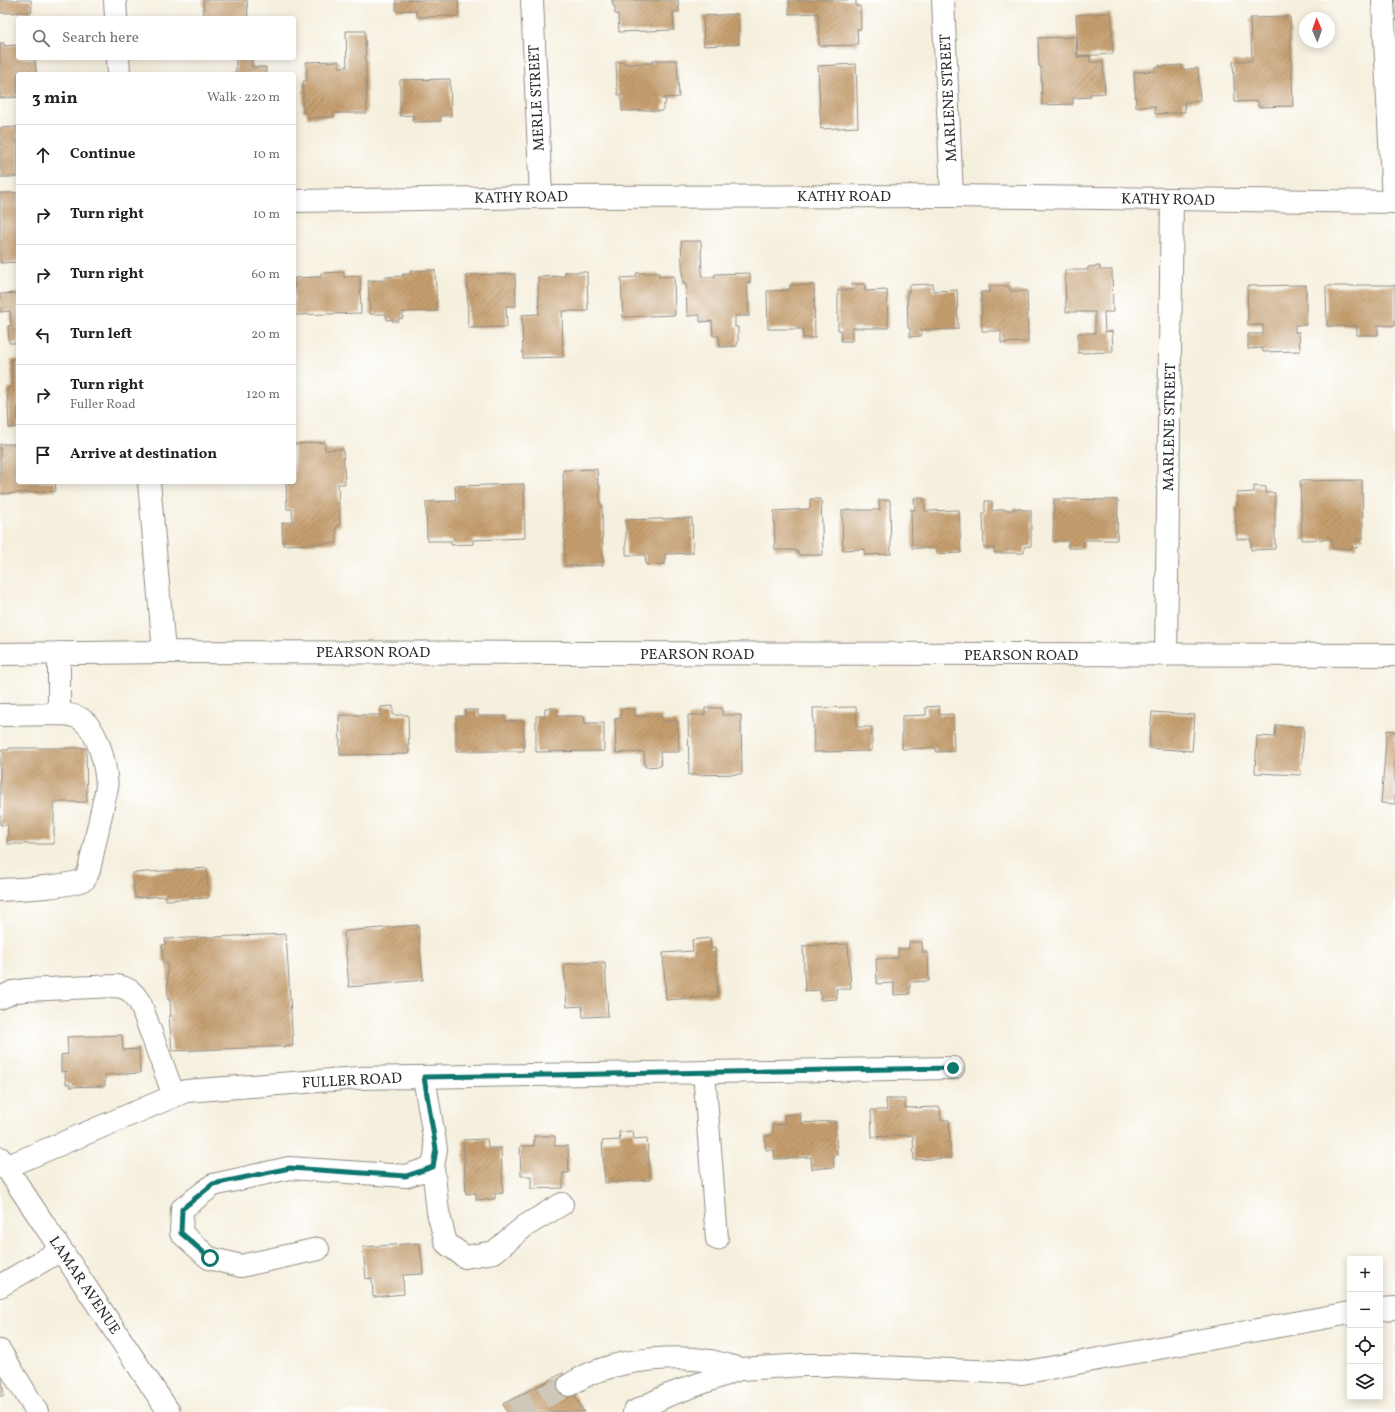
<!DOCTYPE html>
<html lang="en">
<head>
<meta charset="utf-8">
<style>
	:root { --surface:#fff; --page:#f6f6f6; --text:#202124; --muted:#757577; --line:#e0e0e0 }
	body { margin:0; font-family:Vollkorn,serif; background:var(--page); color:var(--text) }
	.controls { position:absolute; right:12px; bottom:12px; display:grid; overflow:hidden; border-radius:4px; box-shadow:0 2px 10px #0003 }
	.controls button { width:36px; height:36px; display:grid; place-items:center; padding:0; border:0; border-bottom:1px solid var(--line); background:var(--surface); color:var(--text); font:20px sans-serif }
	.compass { position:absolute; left:1299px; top:12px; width:36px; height:36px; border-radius:50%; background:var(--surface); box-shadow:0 2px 10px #0003; rotate:358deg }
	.stop { position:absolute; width:12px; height:12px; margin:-9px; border:3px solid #0f766e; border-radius:50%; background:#fff }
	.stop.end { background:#0f766e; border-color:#fff; box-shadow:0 1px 4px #0008 }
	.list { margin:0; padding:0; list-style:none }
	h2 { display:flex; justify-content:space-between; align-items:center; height:52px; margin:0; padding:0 16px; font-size:17px }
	h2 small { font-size:13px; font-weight:400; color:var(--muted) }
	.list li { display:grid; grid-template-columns:26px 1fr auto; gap:12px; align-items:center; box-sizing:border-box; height:60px; padding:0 16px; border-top:1px solid var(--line) }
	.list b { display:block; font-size:15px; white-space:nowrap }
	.list p { margin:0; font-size:13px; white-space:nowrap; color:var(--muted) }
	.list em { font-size:13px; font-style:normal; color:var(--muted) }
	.icon { flex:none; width:22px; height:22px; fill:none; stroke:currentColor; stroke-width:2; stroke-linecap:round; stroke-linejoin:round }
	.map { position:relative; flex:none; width:1395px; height:1412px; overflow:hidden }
	.search { position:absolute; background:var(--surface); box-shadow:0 2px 10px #0003; left:16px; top:16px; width:280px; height:44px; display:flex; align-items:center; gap:10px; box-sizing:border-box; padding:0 14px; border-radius:4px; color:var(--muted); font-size:15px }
	.panel { position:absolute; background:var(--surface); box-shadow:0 2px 10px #0003; left:16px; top:72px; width:280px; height:412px; border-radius:4px }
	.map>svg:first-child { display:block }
	.building { fill:url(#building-hatch) }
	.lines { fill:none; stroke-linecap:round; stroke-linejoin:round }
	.minor-tunnel { stroke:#cdc8b9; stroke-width:22; stroke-dasharray:22 11; stroke-linecap:butt }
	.minor-casing { stroke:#908d84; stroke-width:24 }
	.highway-casing { stroke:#908d84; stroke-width:24 }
	.minor { stroke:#fff; stroke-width:22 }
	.highway { stroke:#fff; stroke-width:22 }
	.route { stroke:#0f766e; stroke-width:5 }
	.labels { text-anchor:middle; stroke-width:3.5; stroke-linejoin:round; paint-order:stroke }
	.street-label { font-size:15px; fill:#2b2b2b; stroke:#fff }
</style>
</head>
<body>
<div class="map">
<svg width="1395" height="1412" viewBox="0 0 1395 1412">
	<defs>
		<pattern id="building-hatch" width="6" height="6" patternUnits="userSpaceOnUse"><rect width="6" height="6" fill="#c69f6e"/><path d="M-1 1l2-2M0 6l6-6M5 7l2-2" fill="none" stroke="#a1825b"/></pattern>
	</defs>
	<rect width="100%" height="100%" fill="#fff"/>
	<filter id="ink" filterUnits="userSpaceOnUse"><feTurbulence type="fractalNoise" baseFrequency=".025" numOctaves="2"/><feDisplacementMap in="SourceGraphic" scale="8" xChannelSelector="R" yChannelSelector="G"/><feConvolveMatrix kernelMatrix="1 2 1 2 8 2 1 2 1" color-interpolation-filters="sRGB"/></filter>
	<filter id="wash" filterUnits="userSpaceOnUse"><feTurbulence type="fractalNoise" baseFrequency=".012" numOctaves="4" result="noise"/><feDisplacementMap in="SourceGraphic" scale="16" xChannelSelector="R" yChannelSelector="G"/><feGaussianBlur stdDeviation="0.9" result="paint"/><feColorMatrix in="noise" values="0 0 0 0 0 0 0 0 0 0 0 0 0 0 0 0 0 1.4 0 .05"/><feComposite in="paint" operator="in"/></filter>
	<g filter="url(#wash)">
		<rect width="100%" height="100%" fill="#f5efdd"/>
		<g id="blocks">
			<path class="building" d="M0,0H31L32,12L0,13Z
				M203,0H247L248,18H204Z
				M396,0H458L459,16L417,17L416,10L396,11Z
				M612,0H678L679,12H673L674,30L619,32L618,14H615V6H613Z
				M789,0H856V6H860L861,29H857L858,45L819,46L818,13L789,14Z
				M1111,13L1113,54L1078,56L1076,15Z
				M738,14L739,44L704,46L703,16Z
				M1290,17L1293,106L1258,107V101L1235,102L1233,61H1252L1250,18Z
				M346,31H365L367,113H334V117L307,118V112H303V81H307L306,62L339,61V67H347Z
				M1076,37L1077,57L1090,56V62H1103L1105,93L1090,94V97L1073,98V104L1042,105L1041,67L1039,66L1038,38Z
				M0,43H4V46L18,45V58H35L36,74H18V97L0,98Z
				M236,58H252V67H266V74H233V72L236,73Z
				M653,60H677L679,97L662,98V99H666L665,105H663V111H652V110L622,111L621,95H618L617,87L616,62H624L625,64L653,63Z
				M856,64L858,127L821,129L818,66Z
				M1182,65V70L1198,68L1200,101L1184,102L1185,112L1155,114V106L1136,107L1134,72L1155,71V67Z
				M450,79L451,116H441V121L413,122V115L400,116V80Z
				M18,127V177H0V128Z
				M0,193H18V262L0,263Z
				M681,241H701L702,277H715V274L750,273V282H747L749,316H735V327H738V343H737V346L720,347L719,336H713L712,321L700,322V315L687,316L686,284H683Z
				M1100,266V270H1112L1113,312H1104L1105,332L1112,331L1113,352L1078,353V333H1095V312H1066L1065,270H1088V267Z
				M435,270L437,311L403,312V318L398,319L399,321H392V319L387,320L386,314H370L368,281L385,280V277L403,276V274H411V271Z
				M344,272V277L360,276L361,313L294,315V278L321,277V273Z
				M565,272H587L588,311H562L563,357L523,358L522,315L539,314L538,277L565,276Z
				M636,273H659V277L674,276L675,315L623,317L621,278L637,277Z
				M500,274H515L516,306H506L507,327L468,328L467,275Z
				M852,284H865V291L887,290L888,328H852V341H841V330H838V290H853Z
				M933,284V291L957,290L958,329L921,330V336L910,337V328H908L907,292H909V285Z
				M790,285H814L815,338H803V329H768L767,291L790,290Z
				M1306,285V325H1295V332H1299L1300,351L1263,352L1262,348L1248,349V334H1263V325H1248L1247,286Z
				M1357,285H1395V326L1378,325V335H1357V326H1327L1326,286H1355Z
				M989,286H1010V291H1027L1028,342L1001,343V331H982L981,292H990Z
				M18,293V343H9L8,326H11L10,311L0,312V294Z
				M11,359H18V427L9,428L7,388L12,387Z
				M325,442V450L343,449L345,484H338L340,526L336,527L337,543L283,545L282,523L293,522L292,509H287L286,482H294V444Z
				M0,444H18V482H55L56,491L0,494Z
				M597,469L598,485H600V505H602L603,565L565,566L563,470Z
				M1362,480L1363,539H1356L1357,548L1333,549L1332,539L1302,540L1300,481Z
				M524,484L525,538L473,540V544L451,545V541H427L426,502L456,501L455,486Z
				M1254,486L1266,487V493H1275V549L1251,550V539H1237L1235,507H1237V493L1254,492Z
				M914,498H924L925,511L959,510L961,553L937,554L936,548H912L911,510H915Z
				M810,499H821L823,555H798V552H796V550H775L774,511L810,509Z
				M1054,499L1118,500L1117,540H1084V548H1068V541H1053Z
				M879,500H890L891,554L865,555V549L843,550L842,510H880Z
				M985,501H992V511L1005,509V510H1014V508L1022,509L1021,510H1031V546L1024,547V553H994V548H984L983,513H985Z
				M692,518L693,553L665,554V564L646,565L645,555H626V520Z
				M393,706V715H408L409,754L340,755L339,715H381V707Z
				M939,706V715L953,714L954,751L936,752V748L902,749V716L926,715V707Z
				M856,707L857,727H872V751L814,752L813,708Z
				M545,708H557V716H584L585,723H604V751L536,752V716H545Z
				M705,708H722V715H741L742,774L689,775L688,715H705Z
				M621,709H635V716H662V721H678L679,752H660L661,766L645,767L644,752L616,753L615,719L621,718Z
				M465,710H478V716H505V721H524V751H456V716H465Z
				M1152,712L1195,715L1192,751L1149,748Z
				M1276,725L1304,727L1301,775L1255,773L1257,736L1275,737Z
				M1387,730L1395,731V804L1381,803Z
				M9,748H86L87,802H54V844H7L8,825H0V750H9Z
				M207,868L208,898L166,900V896L135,898L133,873Z
				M418,925L423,980L349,987L344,934L346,931Z
				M286,934L293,1046L172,1051L169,1016H171L170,1000H168L167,963H163L162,945L166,944L165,939Z
				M710,938L711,949L715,948L718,996L666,1000L663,953L693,951L692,940Z
				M909,942H922L923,953H928L929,981L910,982V994L894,995V983L877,984L876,959L898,958V949H909Z
				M848,944L851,989H836L837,999L821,1000L820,990L805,991L803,946Z
				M605,962L608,1016L583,1017L582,1006L567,1007L564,964Z
				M122,1035L123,1050L139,1049L140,1073L105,1075V1086L70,1087V1084H66L65,1073L68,1071L61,1072V1055L68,1054L67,1037Z
				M886,1099H905V1108L940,1107L941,1120H949L951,1158L914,1160L913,1135L872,1137L871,1110H887Z
				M800,1113L801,1123L835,1121L837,1155H833L834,1167L812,1169L811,1157L775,1159L774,1150H766L765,1136L773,1135V1125L785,1124L784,1115Z
				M633,1131L634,1139L647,1138L650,1180L605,1183L602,1141L620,1140L619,1132Z
				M534,1136H555V1146H568L569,1173H563V1188L531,1189V1176H521L520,1146H534Z
				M487,1139L488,1148H501L503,1193H495V1199L476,1200V1193L466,1194L464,1156H463V1154H464L463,1140Z
				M420,1243L423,1274L403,1275L404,1294L373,1297L372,1278L366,1279L363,1247Z
				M0,1366L4,1396H0Z
				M563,1373L584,1412H507L503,1404Z"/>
		</g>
	</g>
	<g filter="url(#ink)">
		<use href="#blocks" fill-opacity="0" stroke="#908d84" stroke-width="1"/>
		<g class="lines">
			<path class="minor-tunnel" d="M513,1412L569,1385"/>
			<defs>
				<path id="minor" d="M115,0L116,18
					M532,0L541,197
					M943,0L952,196
					M1383,0L1393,202
					M118,58L119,74
					M294,201L541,197L952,196L1395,202
					M149,482L164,652
					M59,653V714
					M0,654L164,652L1395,655
					M1166,655L1172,199
					M0,715L63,714C69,715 75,715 81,719C99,731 106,766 107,787L89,870L85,879C70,887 19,889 0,890
					M0,998L13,992L25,990L116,986C129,987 135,994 141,1005L174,1096
					M704,1072L717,1239
					M0,1167H6L186,1091L358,1078L953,1068
					M433,1167L438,1212L446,1243L465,1257L494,1252L525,1226L562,1204
					M318,1249L241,1266L209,1258L181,1233L182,1209L213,1185L289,1168L406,1176L433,1167L436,1149L424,1077
					M0,1286L61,1250
					M1380,1309L1395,1308
					M0,1351L37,1412
					M569,1385C578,1380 587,1374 597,1371C629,1359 676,1355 710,1361C720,1363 730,1366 740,1369
					M634,1412L666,1396L740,1369L804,1365H830L1022,1373L1350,1313"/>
				<path id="highway" d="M0,1158L169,1412"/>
			</defs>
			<use href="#minor" class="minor-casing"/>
			<use href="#highway" class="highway-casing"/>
			<use href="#minor" class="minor"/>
			<use href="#highway" class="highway"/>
		</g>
	</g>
	<g class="lines" filter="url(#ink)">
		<path class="route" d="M210,1258L181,1233L182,1209L213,1184L290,1168L406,1176L433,1167L436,1149L424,1077L953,1068"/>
	</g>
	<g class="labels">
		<g class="street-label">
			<text transform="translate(536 98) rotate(-93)" y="5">MERLE STREET</text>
			<text transform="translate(948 98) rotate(-93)" y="5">MARLENE STREET</text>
			<text x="844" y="201">KATHY ROAD</text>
			<text transform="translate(521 197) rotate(-1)" y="5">KATHY ROAD</text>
			<text transform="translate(1168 199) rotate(1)" y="5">KATHY ROAD</text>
			<text transform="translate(1169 427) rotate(-89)" y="5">MARLENE STREET</text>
			<text x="373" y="657">PEARSON ROAD</text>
			<text x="697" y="659">PEARSON ROAD</text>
			<text x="1021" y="660">PEARSON ROAD</text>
			<text transform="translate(352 1080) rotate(-3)" y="5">FULLER ROAD</text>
			<text transform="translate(85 1285) rotate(56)" y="5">LAMAR AVENUE</text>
		</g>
	</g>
</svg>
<div class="controls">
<button>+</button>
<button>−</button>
<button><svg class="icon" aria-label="locate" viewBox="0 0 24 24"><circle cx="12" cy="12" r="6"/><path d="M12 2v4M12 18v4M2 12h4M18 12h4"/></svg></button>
<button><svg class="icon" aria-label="layers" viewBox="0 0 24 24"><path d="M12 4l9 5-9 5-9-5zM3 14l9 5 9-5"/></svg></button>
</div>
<svg class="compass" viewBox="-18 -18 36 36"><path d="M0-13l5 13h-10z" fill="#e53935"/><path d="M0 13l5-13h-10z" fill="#757577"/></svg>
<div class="stop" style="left:210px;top:1258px"></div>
<div class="stop end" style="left:953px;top:1068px"></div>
<div class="search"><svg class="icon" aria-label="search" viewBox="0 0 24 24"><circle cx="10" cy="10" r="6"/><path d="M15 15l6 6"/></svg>Search here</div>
<section class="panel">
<h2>3 min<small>Walk · 220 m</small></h2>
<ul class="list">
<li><svg class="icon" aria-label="ahead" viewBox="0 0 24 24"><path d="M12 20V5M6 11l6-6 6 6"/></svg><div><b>Continue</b></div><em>10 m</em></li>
<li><svg class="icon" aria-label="right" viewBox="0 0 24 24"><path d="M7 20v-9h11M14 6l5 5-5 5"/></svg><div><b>Turn right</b></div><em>10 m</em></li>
<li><svg class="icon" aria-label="right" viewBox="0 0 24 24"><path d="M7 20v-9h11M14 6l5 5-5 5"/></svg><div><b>Turn right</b></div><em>60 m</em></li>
<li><svg class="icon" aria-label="left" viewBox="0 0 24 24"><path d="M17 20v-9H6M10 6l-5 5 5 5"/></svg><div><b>Turn left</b></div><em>20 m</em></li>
<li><svg class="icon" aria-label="right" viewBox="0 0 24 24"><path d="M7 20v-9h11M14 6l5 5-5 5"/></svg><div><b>Turn right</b><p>Fuller Road</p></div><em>120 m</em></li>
<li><svg class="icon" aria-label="arrive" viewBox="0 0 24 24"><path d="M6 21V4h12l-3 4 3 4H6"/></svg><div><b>Arrive at destination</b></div></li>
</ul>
</section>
</div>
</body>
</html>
